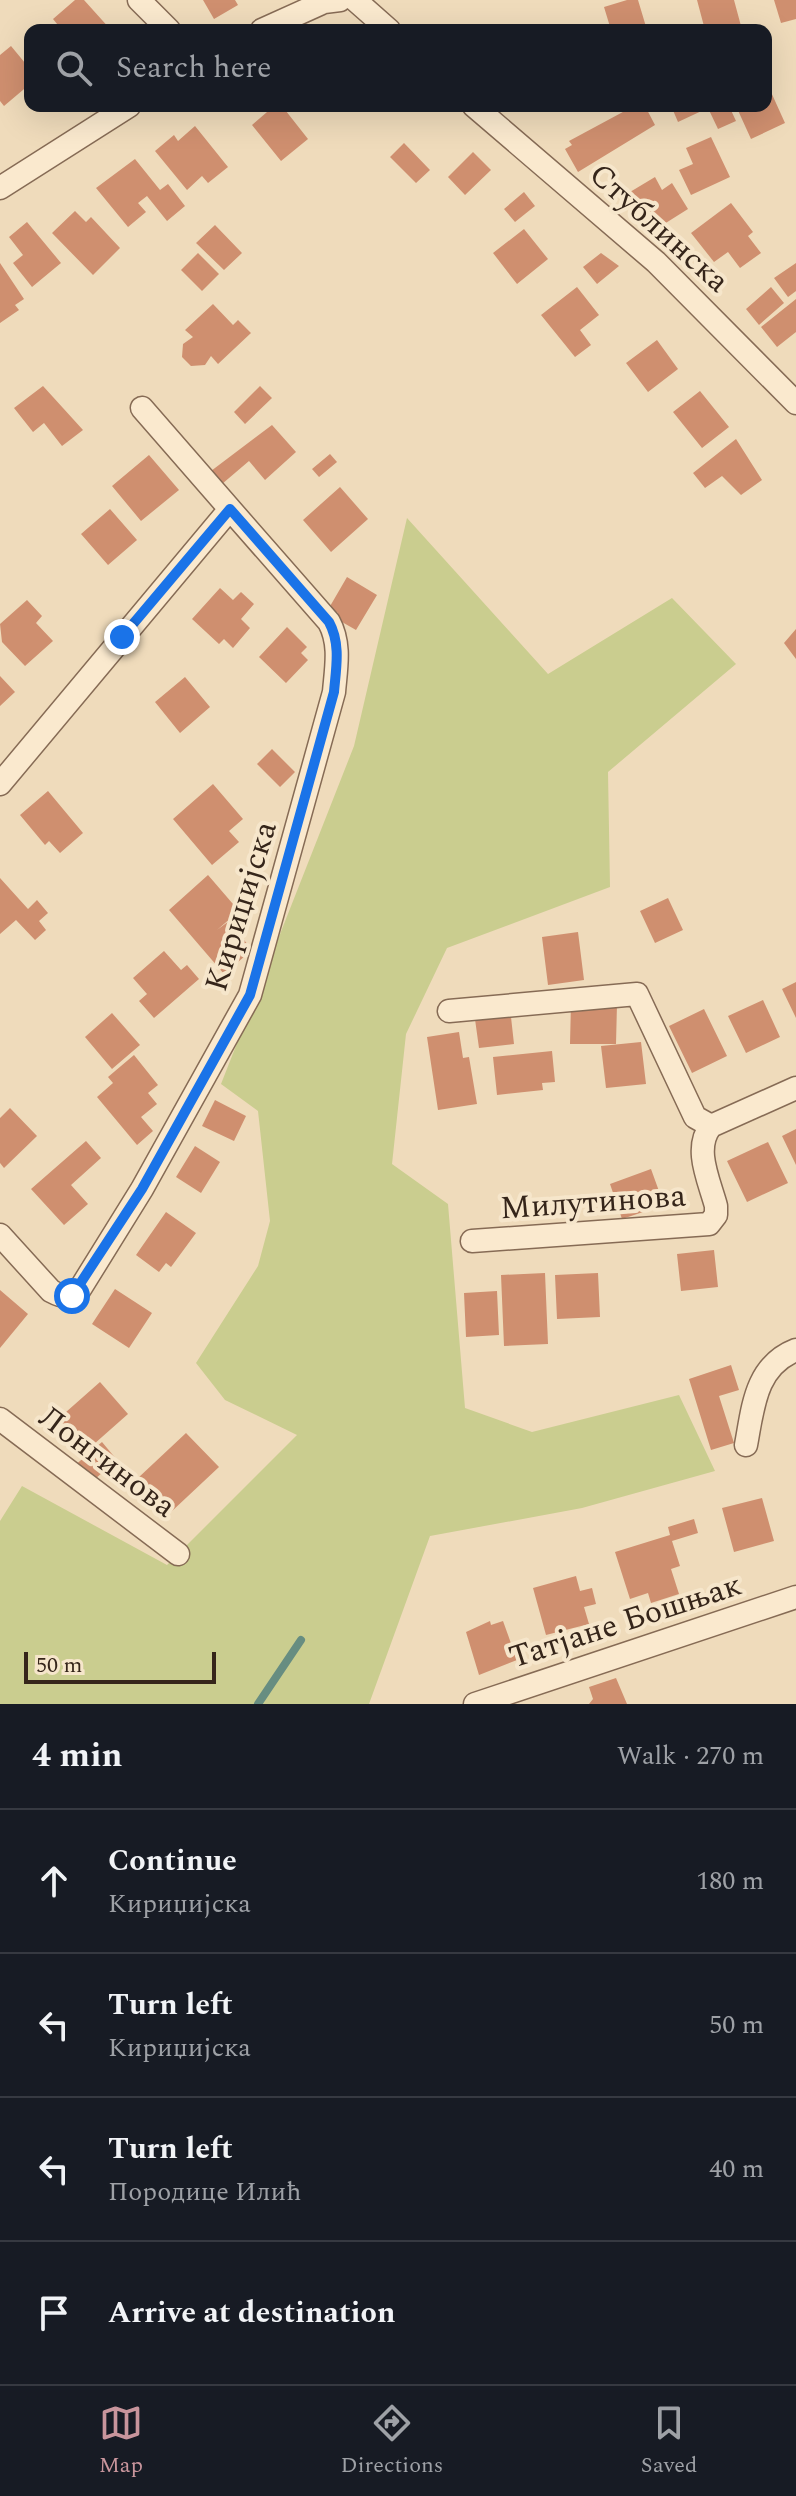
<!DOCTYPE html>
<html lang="en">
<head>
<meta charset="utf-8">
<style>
	:root { --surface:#171b24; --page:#20242c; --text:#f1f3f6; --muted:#9ea1a6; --line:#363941; --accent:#c8959c }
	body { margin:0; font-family:Spectral,serif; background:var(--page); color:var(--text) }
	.scale { position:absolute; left:24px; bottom:20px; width:192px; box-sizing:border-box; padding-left:8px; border:4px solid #35251a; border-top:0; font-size:22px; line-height:28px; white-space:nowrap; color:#35251a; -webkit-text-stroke:6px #f6e6cb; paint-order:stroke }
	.stop { position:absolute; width:24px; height:24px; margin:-18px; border:6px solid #1a73e8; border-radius:50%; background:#fff }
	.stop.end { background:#1a73e8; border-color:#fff; box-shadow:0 2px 8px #0008 }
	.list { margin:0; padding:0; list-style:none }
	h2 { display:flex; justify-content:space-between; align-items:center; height:104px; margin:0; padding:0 32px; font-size:34px }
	h2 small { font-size:26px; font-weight:400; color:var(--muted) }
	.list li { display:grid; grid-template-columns:52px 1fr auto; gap:24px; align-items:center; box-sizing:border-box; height:144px; padding:0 32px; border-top:2px solid var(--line) }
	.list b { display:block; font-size:30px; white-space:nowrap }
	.list p { margin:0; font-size:26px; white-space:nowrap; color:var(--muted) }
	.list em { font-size:26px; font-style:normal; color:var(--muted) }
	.icon { flex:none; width:44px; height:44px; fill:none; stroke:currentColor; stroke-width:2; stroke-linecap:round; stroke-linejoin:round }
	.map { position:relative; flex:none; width:796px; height:1704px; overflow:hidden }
	.search { position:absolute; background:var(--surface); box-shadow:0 8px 32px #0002; left:24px; right:24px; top:24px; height:88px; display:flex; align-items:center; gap:20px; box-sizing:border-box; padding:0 28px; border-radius:16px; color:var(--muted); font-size:30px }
	.sheet { height:680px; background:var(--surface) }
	nav { display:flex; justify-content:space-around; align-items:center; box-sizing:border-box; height:112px; border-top:2px solid var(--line); background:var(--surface); font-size:22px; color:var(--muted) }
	nav a { display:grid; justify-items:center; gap:4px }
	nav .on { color:var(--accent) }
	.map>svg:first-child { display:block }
	.green { fill:#cacd8f }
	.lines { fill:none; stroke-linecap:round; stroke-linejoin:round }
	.stream { stroke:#678d81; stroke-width:8 }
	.building { fill:#cf8f6f }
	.minor-casing { stroke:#866b55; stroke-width:25 }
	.minor { stroke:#fae9ce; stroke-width:22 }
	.route { stroke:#1a73e8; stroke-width:10 }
	.labels { text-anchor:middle; stroke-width:8; stroke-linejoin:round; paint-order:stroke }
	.street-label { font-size:32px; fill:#35251a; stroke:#f6e6cb }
</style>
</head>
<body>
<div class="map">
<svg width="796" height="1704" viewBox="0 0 796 1704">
	<rect width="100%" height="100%" fill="#efdbbb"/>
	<path class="green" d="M407,518L548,674L672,598L736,664L608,772L610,887L447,948L406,1034L392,1164L448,1204L465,1408L532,1432L679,1395L715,1471L582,1508L430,1536L369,1704H0V1521L22,1486L167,1565L297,1435L225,1400L196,1363L258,1266L270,1221L258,1111L221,1084L354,746Z"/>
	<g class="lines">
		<path class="stream" d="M258,1704L301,1640"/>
	</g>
	<path class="building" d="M75,0H84L111,30H62L53,19Z
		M203,0H235L238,5L214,19Z
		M627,0H638L647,30H611L604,7Z
		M697,0H734L741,26L705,30Z
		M774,0H796V19L781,23Z
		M11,46L30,69V84L4,106L0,101V55Z
		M766,81L785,123L751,139L736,106H766Z
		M274,106H282L308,139L281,161L252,125Z
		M634,106H645L655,125L578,172L565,149L572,145L569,141Z
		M676,106H729L736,121L718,129L708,108L678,122L672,108Z
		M195,126L228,167L208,183L202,176L187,190L155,151L174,135L178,141Z
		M711,137L730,177L691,195L679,170L693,164L686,148Z
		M404,143L430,170L416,183L390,157Z
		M473,152L491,170L465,195L448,177Z
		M135,159L160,190L168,184L185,206L167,221L147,196L138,203L146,212L128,227L96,188Z
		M655,177L662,190L672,183L688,209L653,231L630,192Z
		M524,192L535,206L515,222L504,209Z
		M731,203L753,232L748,236L761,253L740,268L728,252L714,262L691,233Z
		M75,211L86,222L91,217L120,248L93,275L52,233Z
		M27,222L61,263L32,287L13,263L23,255L9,237Z
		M215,225L242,253L224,270L196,243Z
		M524,229L548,259L517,284L493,253Z
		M198,253L219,274L202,291L181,270Z
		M601,253L619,266L597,284L583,267Z
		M0,263L24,299L15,305L19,310L0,323Z
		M796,263V291L788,297L774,278Z
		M577,287L599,315L580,330L591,345L575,357L541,315Z
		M771,287L784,303L759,325L746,309Z
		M796,299V332L777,347L761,327Z
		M213,304L233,325L238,320L251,333L218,364L211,356L205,365L191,366L182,357L183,344L193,337L185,330Z
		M657,340L678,369L648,392L626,363Z
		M43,386L83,430L62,446L44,423L33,432L14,408Z
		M260,386L272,398L245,424L234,412Z
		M700,391L729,427L702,448L673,412Z
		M272,425L296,452L265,480L249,461L222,484L211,471Z
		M736,439L762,480L741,495L722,476L705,488L693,473Z
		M330,454L337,462L319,477L312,469Z
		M149,455L179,490L141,521L112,486Z
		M340,487L368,519L331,552L303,520Z
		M110,509L137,540L108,565L81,534Z
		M347,577L377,595L356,630L335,618L338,613L329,608Z
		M220,588L233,600L241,592L254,604L241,619L250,628L233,648L224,639L219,644L192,619Z
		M27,600L42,616L36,623L53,641L25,666L2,642L0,624Z
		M287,627L307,647L301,653L308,660L286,683L259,657Z
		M796,629V659L784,643Z
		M0,676L15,692L0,706Z
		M185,677L210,707L180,733L155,702Z
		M272,749L295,772L280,787L257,764Z
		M213,784L243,819L229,831L239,842L212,865L173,819Z
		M48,791L83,833L60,853L49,841L45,845L20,815Z
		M208,875L239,911L217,930L229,921L252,950L224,974L169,910Z
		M0,878L28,909L37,900L48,913L39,921L46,930L35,940L16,920L0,934Z
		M668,898L683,930L655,943L640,911Z
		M578,932L584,980L548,985L542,937Z
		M164,951L181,970L187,965L199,979L154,1018L139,1001L147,994L133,978Z
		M796,982V1018L782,989Z
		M763,1000L780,1037L746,1053L728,1016Z
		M571,1003L617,1004L616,1044H570Z
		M510,1008L514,1044L479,1048L474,1012Z
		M704,1009L727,1056L692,1073L669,1026Z
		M112,1013L140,1045L112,1069L85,1037Z
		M459,1032L463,1058L469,1057L477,1104L438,1110L427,1037Z
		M641,1042L646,1084L606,1088L601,1046Z
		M552,1051L555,1082L542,1083L543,1090L497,1095L493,1057Z
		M134,1055L158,1085L148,1093L157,1104L141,1117L153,1131L137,1145L97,1097L113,1083L108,1077Z
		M215,1100L246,1116L234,1141L202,1126Z
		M10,1108L37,1136L4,1168L0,1163V1118Z
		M796,1129V1165L782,1136Z
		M86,1141L101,1158L71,1185L88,1204L64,1225L31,1189Z
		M768,1142L788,1183L747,1202L727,1161Z
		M195,1146L220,1162L201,1193L176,1177Z
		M651,1169L664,1205L622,1219L610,1184Z
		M166,1212L196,1233L171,1267L166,1263L159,1272L136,1255Z
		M714,1250L718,1287L681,1291L677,1254Z
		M545,1273L548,1344L504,1346L501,1275Z
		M598,1273L600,1317L557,1319L555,1275Z
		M115,1289L152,1313L129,1348L92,1324Z
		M0,1290L28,1314L0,1348Z
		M497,1291L499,1335L466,1337L464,1293Z
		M731,1365L739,1390L719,1396L734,1443L711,1450L689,1379Z
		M100,1382L128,1414L85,1452L57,1420Z
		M186,1433L219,1467L171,1512L138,1478Z
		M102,1442L117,1460L88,1485L73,1467Z
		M762,1498L774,1541L734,1552L722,1508Z
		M694,1519L698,1533L672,1541L680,1566L671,1569L679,1594L651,1603L648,1593L630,1599L615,1552L670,1535L668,1527Z
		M576,1576L580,1591L592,1588L596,1604L584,1607L589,1624L546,1635L533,1588Z
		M490,1621L491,1625L503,1621L517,1660L479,1675L466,1632Z
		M616,1678L627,1704H589L593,1699L589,1687Z"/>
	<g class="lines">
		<defs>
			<path id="minor" d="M139,0L169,30
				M355,0L389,30
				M262,30L324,2L340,0
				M474,106L656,262L796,403
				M0,188L129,106
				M0,784L230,509L142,408
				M449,1011L637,994L695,1117L711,1126
				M0,1235L51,1291C64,1298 69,1298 80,1289L142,1189L250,995L334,692C336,668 341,644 329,622L230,509
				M472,1241L709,1224L716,1215V1206C709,1180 693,1148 711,1126L796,1088
				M0,1419L178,1554
				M746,1445C753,1408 755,1366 796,1350
				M475,1704L796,1597"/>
		</defs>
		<use href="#minor" class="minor-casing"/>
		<use href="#minor" class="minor"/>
	</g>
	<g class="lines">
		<path class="route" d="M72,1296L142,1189L250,995L334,692C336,668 341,644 329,622L230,509L122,637"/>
	</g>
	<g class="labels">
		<g class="street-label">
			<text transform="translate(660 227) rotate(42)" y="11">Стублинска</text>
			<text transform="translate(240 906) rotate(-73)" y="11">Кириџијска</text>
			<text transform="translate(593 1201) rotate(-4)" y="11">Милутинова</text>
			<text transform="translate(108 1461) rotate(37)" y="11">Лонгинова</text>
			<text transform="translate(625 1620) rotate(-18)" y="11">Татјане Бошњак</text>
		</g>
	</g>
</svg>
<div class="scale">50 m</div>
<div class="stop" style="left:72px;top:1296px"></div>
<div class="stop end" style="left:122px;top:637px"></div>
<div class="search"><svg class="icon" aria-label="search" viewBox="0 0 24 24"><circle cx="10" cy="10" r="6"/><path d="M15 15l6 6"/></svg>Search here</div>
</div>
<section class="sheet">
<h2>4 min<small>Walk · 270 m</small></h2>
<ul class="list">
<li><svg class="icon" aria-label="ahead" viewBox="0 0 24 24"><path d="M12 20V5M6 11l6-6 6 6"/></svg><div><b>Continue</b><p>Кириџијска</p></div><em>180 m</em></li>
<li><svg class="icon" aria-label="left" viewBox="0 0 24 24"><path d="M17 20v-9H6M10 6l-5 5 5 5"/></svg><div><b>Turn left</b><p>Кириџијска</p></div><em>50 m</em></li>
<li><svg class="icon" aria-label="left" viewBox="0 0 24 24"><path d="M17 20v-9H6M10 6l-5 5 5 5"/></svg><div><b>Turn left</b><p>Породице Илић</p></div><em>40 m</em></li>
<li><svg class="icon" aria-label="arrive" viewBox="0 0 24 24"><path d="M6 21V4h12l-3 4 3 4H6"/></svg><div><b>Arrive at destination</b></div></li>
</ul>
</section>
<nav>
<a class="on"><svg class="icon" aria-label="map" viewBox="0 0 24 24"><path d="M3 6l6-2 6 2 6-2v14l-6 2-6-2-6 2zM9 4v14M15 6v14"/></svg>Map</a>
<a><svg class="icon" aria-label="directions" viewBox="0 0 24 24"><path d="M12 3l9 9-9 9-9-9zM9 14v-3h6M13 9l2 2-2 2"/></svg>Directions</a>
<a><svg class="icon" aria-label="saved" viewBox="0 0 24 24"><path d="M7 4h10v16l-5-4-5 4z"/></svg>Saved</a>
</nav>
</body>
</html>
